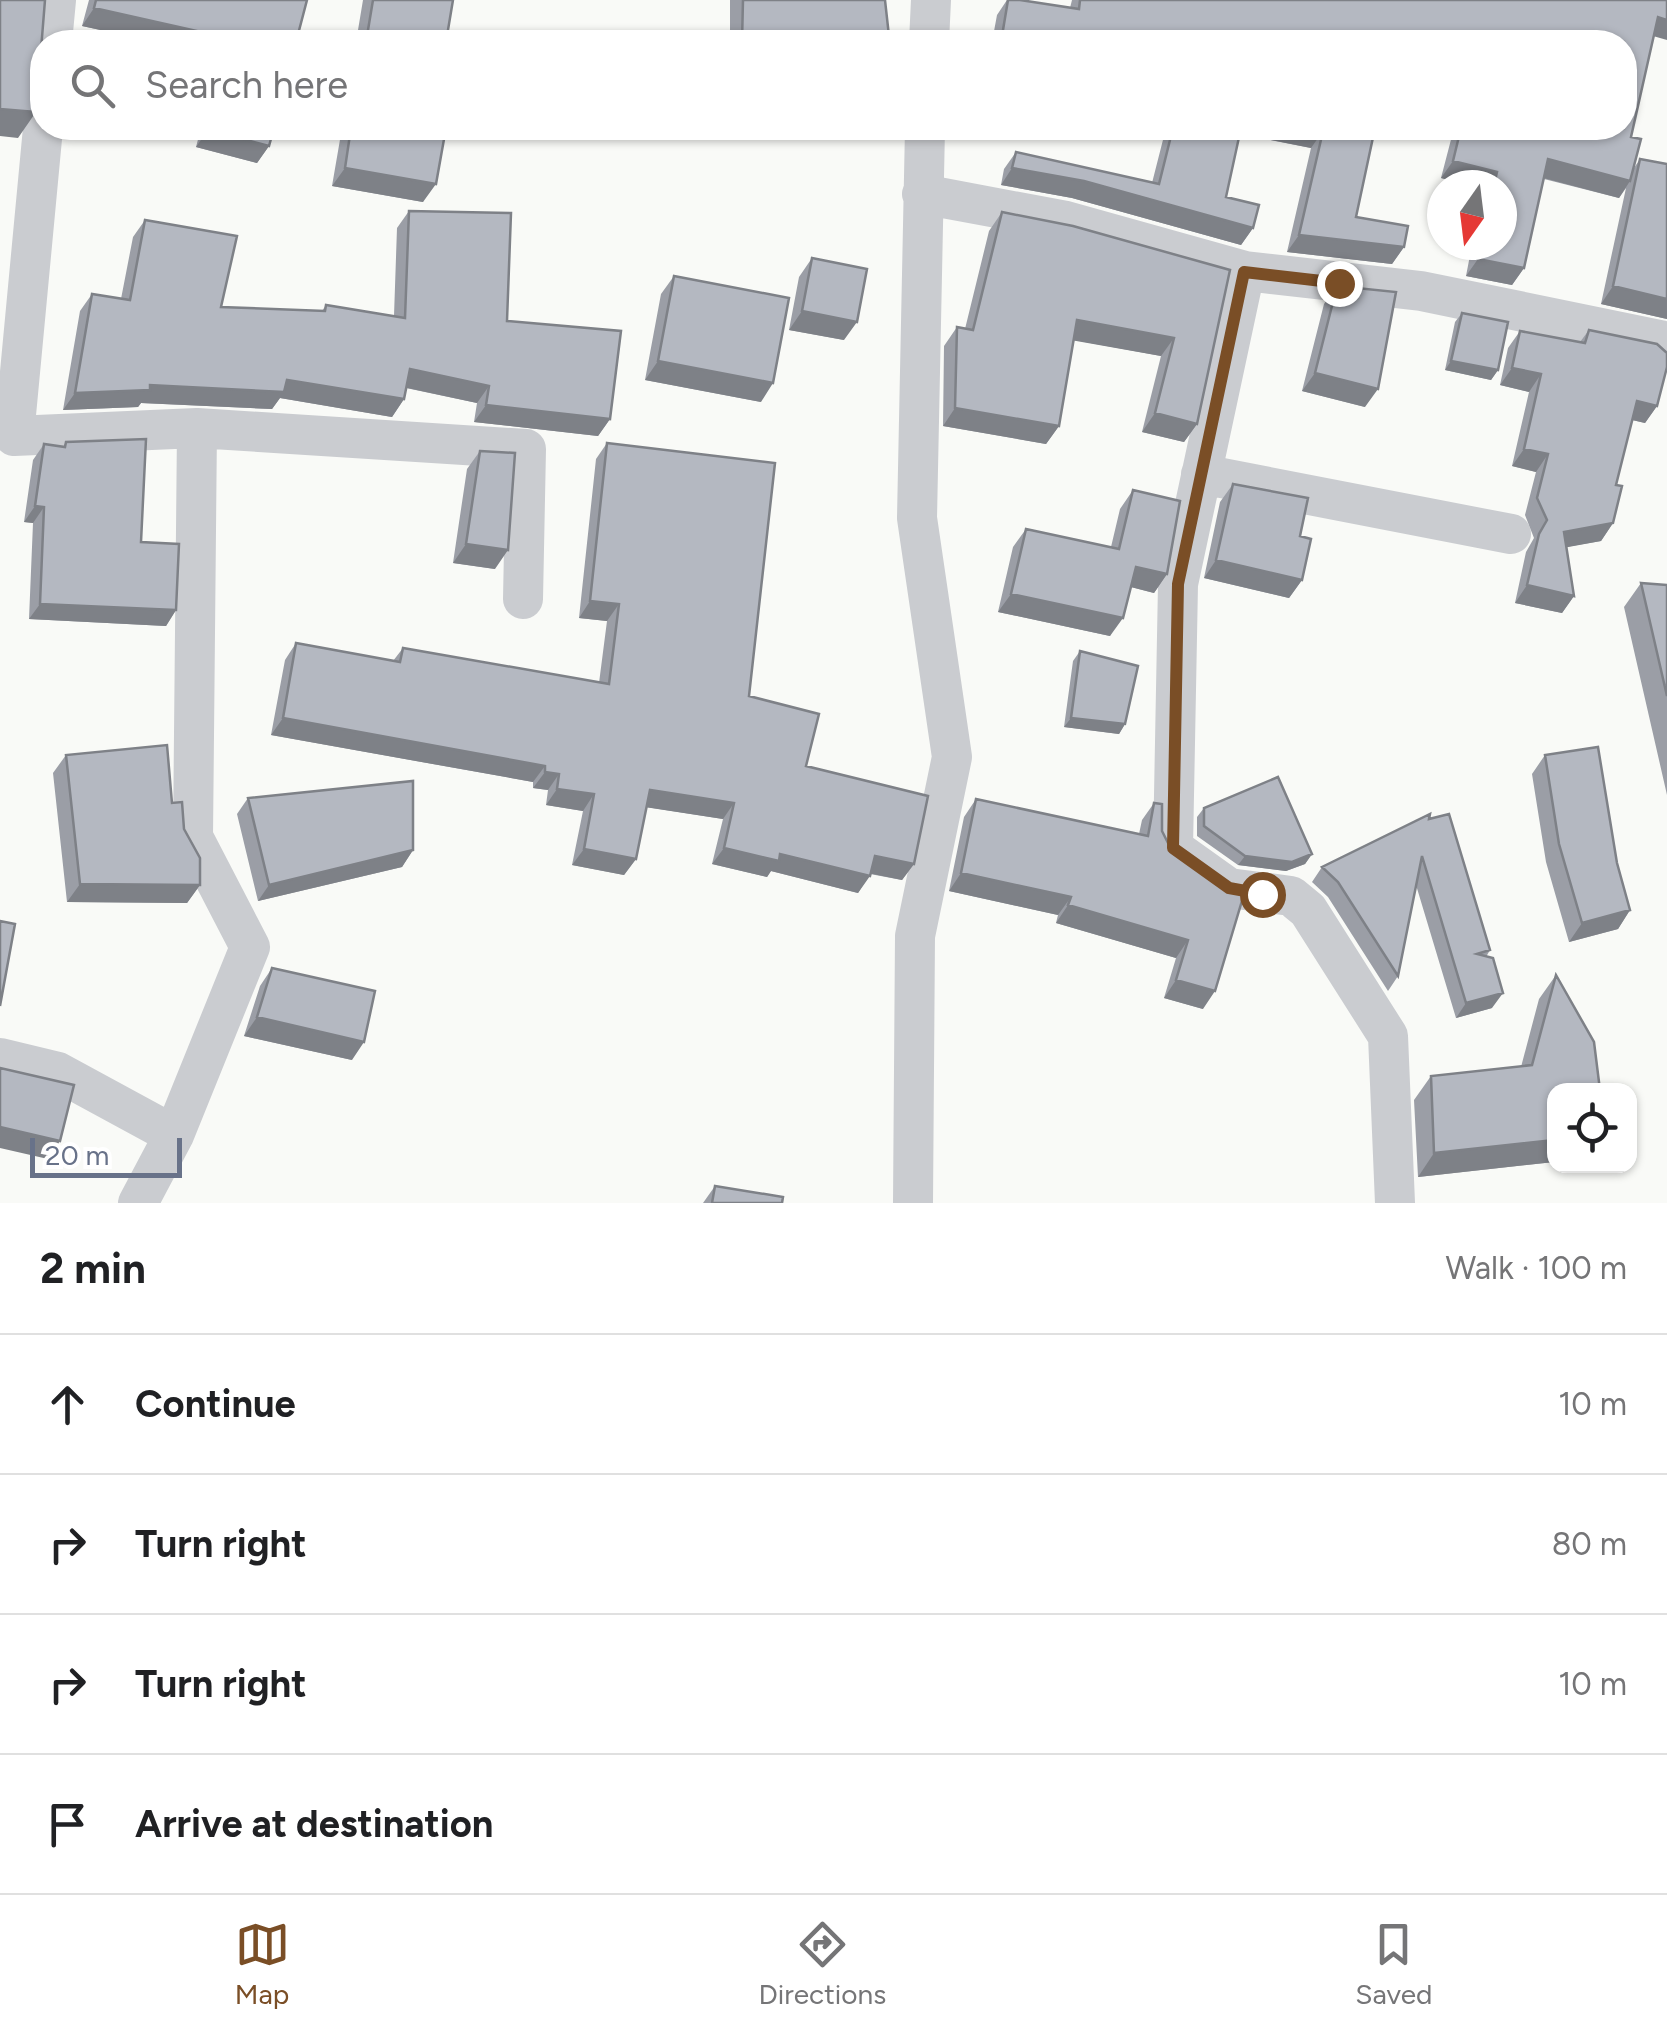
<!DOCTYPE html>
<html lang="en">
<head>
<meta charset="utf-8">
<style>
	:root { --surface:#fff; --page:#f6f6f6; --text:#202124; --muted:#757577; --line:#e0e0e0; --accent:#7a4e26 }
	body { margin:0; font-family:Figtree,sans-serif; background:var(--page); color:var(--text) }
	.controls { position:absolute; right:30px; bottom:30px; display:grid; overflow:hidden; border-radius:20px; box-shadow:0 2px 8px #0004 }
	.controls button { width:90px; height:90px; display:grid; place-items:center; padding:0; border:0; border-bottom:2px solid var(--line); background:var(--surface); color:var(--text); font:50px sans-serif }
	.compass { position:absolute; left:1427px; top:170px; width:90px; height:90px; border-radius:50%; background:var(--surface); box-shadow:0 2px 8px #0004; rotate:194deg }
	.scale { position:absolute; left:30px; bottom:25px; width:152px; box-sizing:border-box; padding-left:10px; border:5px solid #687289; border-top:0; font-size:28px; line-height:35px; white-space:nowrap; color:#687289; -webkit-text-stroke:8px #fff; paint-order:stroke }
	.stop { position:absolute; width:30px; height:30px; margin:-22px; border:8px solid #7a4e26; border-radius:50%; background:#fff }
	.stop.end { background:#7a4e26; border-color:#fff; box-shadow:0 2px 10px #0008 }
	.list { margin:0; padding:0; list-style:none }
	h2 { display:flex; justify-content:space-between; align-items:center; height:130px; margin:0; padding:0 40px; font-size:42px }
	h2 small { font-size:32px; font-weight:400; color:var(--muted) }
	.list li { display:grid; grid-template-columns:65px 1fr auto; gap:30px; align-items:center; box-sizing:border-box; height:140px; padding:0 40px; border-top:2px solid var(--line) }
	.list b { display:block; font-size:38px; white-space:nowrap }
	.list em { font-size:32px; font-style:normal; color:var(--muted) }
	.icon { flex:none; width:55px; height:55px; fill:none; stroke:currentColor; stroke-width:2; stroke-linecap:round; stroke-linejoin:round }
	.map { position:relative; flex:none; width:1667px; height:1203px; overflow:hidden }
	.search { position:absolute; background:var(--surface); box-shadow:0 2px 8px #0004; left:30px; right:30px; top:30px; height:110px; display:flex; align-items:center; gap:25px; box-sizing:border-box; padding:0 35px; border-radius:40px; color:var(--muted); font-size:38px }
	.sheet { height:690px; background:var(--surface) }
	nav { display:flex; justify-content:space-around; align-items:center; box-sizing:border-box; height:140px; border-top:2px solid var(--line); background:var(--surface); font-size:28px; color:var(--muted) }
	nav a { display:grid; justify-items:center; gap:5px }
	nav .on { color:var(--accent) }
	.map>svg:first-child { display:block }
	.lines { fill:none; stroke-linecap:round; stroke-linejoin:round }
	.minor { stroke:#caccd0; stroke-width:40 }
	.wall { fill:#9b9ea6 }
	.shaded-wall { fill:#7e8187 }
	.building { fill:#b4b8c1; stroke:#7e8187; stroke-width:2.5 }
	.route { stroke:#7a4e26; stroke-width:12 }
</style>
</head>
<body>
<div class="map">
<svg width="1667" height="1203" viewBox="0 0 1667 1203">
	<rect width="100%" height="100%" fill="#f9faf7"/>
	<g class="lines">
		<path class="minor" d="M52,42L56,0
			M929,42L931,0
			M43,128L14,436L197,428
			M922,194L1066,221L1245,271L1421,291L1660,340L1667,352
			M1245,271L1178,584L1173,848L1229,888L1291,896L1308,910L1388,1036L1395,1203
			M1201,474L1511,534
			M0,1058L58,1072L174,1135
			M138,1203L174,1135L250,947L193,837L197,428L526,449L523,599
			M913,1203L915,936L952,757L917,518L925,128"/>
	</g>
	<path class="wall" d="M89,0H307L296,42H156L82,26Z
		M363,0H453L446,42H356Z
		M730,0H885L889,36L885,42H730Z
		M1007,0H1020L1070,8L1072,0H1667L1654,36L1631,137L1634,168L1640,159L1667,164V319L1601,304L1626,188L1619,198L1544,179L1524,268L1512,285L1466,276L1472,245H1502V185H1469L1441,178L1454,128H1624V42H992L997,15Z
		M201,128H274L269,146L257,163L196,147Z
		M342,128H446L423,202L332,186Z
		M1166,128H1375L1356,217L1404,247L1392,264L1287,252L1311,148L1240,134L1226,197L1253,228L1241,245L1072,198L1001,185L1004,169L1016,152L1152,183Z
		M409,211L507,321L610,419L598,436L474,422L477,403L406,388L404,399L392,417L280,398L272,409L141,403L138,407L63,410L80,311L92,294L121,299L133,237L145,220L221,307L322,311L326,305L394,316L397,228Z
		M1002,212L1230,270L1197,424L1184,442L1142,432L1161,356L1074,340L1059,426L1046,444L943,426L944,346L957,327L965,329L989,231Z
		M812,258L844,340L789,330L799,277Z
		M674,276L761,402L645,380L661,294Z
		M1337,286L1365,407L1302,391L1324,304Z
		M1462,313L1498,370L1491,380L1445,370L1455,322Z
		M1589,330L1657,406L1645,423L1632,420L1616,485L1613,523L1601,541L1566,547L1574,596L1562,613L1515,603L1526,552L1534,538L1525,515L1536,472L1512,466L1529,392L1500,385L1508,348L1520,331L1580,342Z
		M66,442L141,542L176,610L166,626L29,619L33,523L24,522L33,460L44,444L63,447Z
		M607,443L749,696L806,766L914,864L902,880L870,874L858,893L771,871L767,877L712,864L723,819L646,807L636,859L624,875L572,865L583,811L546,805L548,790L533,788V782L271,735L285,660L296,643L393,661L403,648L599,683L607,621L579,618L596,459Z
		M480,451L495,569L453,563L467,469Z
		M1233,484L1302,580L1289,598L1204,578L1220,502Z
		M1133,490L1167,574L1154,593L1131,587L1110,636L998,612L1013,547L1026,529L1111,547L1120,509Z
		M1641,583L1667,585V795L1624,607Z
		M1080,651L1125,724L1119,734L1064,727L1073,661Z
		M66,755L172,803L184,829L200,885L187,903L67,902L53,773Z
		M1545,755L1617,863L1630,910L1618,929L1569,942L1546,862L1532,774Z
		M248,798L413,850L402,867L258,901L237,814Z
		M976,799L1139,834L1142,820L1154,803L1203,1009L1164,998L1176,958L1056,923L1058,915L949,891L964,817Z
		M1204,808L1312,854L1305,864L1286,871L1238,865L1197,836V817Z
		M1429,819L1490,950L1486,957L1492,1008L1456,1018L1416,885L1398,976L1388,991L1328,897L1312,882L1322,867Z
		M272,968L352,1060L244,1036L260,986Z
		M1556,975L1554,1162L1418,1177L1414,1100L1431,1076L1521,1067L1539,999Z
		M715,1186L782,1203H703Z"/>
	<path class="shaded-wall" d="M94,8L232,39L230,42H156L82,26Z
		M1658,17L1667,20V40L1646,34Z
		M889,36L885,42H783Z
		M0,109L36,112L18,138L0,136Z
		M1235,128H1304L1323,131L1311,148L1232,132Z
		M208,130L269,146L257,163L196,147Z
		M1548,159L1630,181L1619,198L1536,176Z
		M1453,161L1497,172L1488,185H1469L1441,178Z
		M345,168L436,184L423,202L332,186Z
		M1012,168L1084,181L1253,228L1241,245L1072,198L1001,185Z
		M1299,235L1404,247L1392,264L1287,252Z
		M1478,259L1524,268L1512,285L1466,276Z
		M1613,286L1667,299V319L1601,304Z
		M802,311L857,322L844,340L789,330Z
		M1077,320L1174,338L1161,356L1065,339Z
		M658,361L773,383L761,402L645,380Z
		M1451,361L1498,370L1491,380L1445,370Z
		M1512,368L1541,374L1529,392L1500,385Z
		M410,369L489,386L477,403L398,386Z
		M1315,373L1378,389L1365,407L1302,391Z
		M287,380L404,399L392,417L280,398L272,409L141,403L138,407L63,410L75,393L150,385Z
		M1637,401L1657,406L1645,423L1624,418Z
		M486,405L610,419L598,436L474,422Z
		M955,408L1059,426L1046,444L943,426Z
		M1155,413L1197,424L1184,442L1142,432Z
		M1524,449L1548,454L1536,472L1512,466Z
		M35,506L44,507L33,523L24,522Z
		M1613,523L1601,541L1552,550L1564,532Z
		M466,544L508,550L495,569L453,563Z
		M1216,560L1302,580L1289,598L1204,578Z
		M1136,567L1167,574L1154,593L1123,585Z
		M1527,585L1574,596L1562,613L1515,603Z
		M1011,594L1123,618L1110,636L998,612Z
		M590,601L619,604L607,621L579,618Z
		M40,604L176,610L166,626L29,619Z
		M283,718L545,766L533,782L271,735Z
		M1071,718L1125,724L1119,734L1064,727Z
		M545,772L559,774L548,790L533,788Z
		M557,789L594,794L583,811L546,805Z
		M650,790L734,803L723,819L638,806Z
		M724,848L780,854L870,876L858,893L771,871L767,877L712,864Z
		M584,849L636,859L624,875L572,865Z
		M413,850L402,867L258,901L269,885Z
		M1312,854L1305,864L1286,871L1238,865L1245,856Z
		M875,856L914,864L902,880L863,872Z
		M961,873L1071,897L1058,915L949,891Z
		M80,884L200,885L187,903L67,902Z
		M1068,905L1188,940L1176,958L1056,923Z
		M1630,910L1618,929L1569,942L1582,923Z
		M1176,980L1215,991L1203,1009L1164,998Z
		M1503,993L1492,1008L1456,1018L1466,1003Z
		M257,1017L364,1042L352,1060L244,1036Z
		M0,1127L60,1141L48,1159L0,1148Z
		M1554,1140V1162L1418,1177L1434,1153Z"/>
	<path class="building" d="M0,0H45L36,112L0,109Z
		M96,0H307L296,42H231L232,39L94,8Z
		M373,0H453L446,42H366Z
		M743,0H885L889,36L783,42H742Z
		M1008,0H1020L1079,9L1080,0H1667V20L1658,17L1631,137L1641,139L1630,181L1548,159L1524,268L1478,259L1481,245H1502V185H1494L1497,172L1453,161L1461,128H1624V42H1412L1395,39L1394,42H1001Z
		M209,128H274L269,146L208,130Z
		M351,128H446L436,184L345,168Z
		M1173,128H1241L1226,197L1259,205L1253,228L1084,181L1012,168L1016,152L1159,184Z
		M1304,128H1375L1356,217L1408,226L1404,247L1299,235L1323,131Z
		M1640,159L1667,164V299L1613,286Z
		M409,211L511,213L507,321L621,331L610,419L486,405L489,386L410,369L404,399L287,380L284,392L150,385V390L75,393L92,294L130,300L145,220L237,236L221,307L325,311L326,305L405,318Z
		M1002,212L1073,226L1230,270L1197,424L1155,413L1174,338L1077,320L1059,426L955,408L957,327L973,330Z
		M812,258L867,269L857,322L802,311Z
		M674,276L789,298L773,383L658,361Z
		M1337,286L1396,292L1378,389L1315,373Z
		M1462,313L1508,322L1498,370L1451,361Z
		M1589,330L1657,344L1667,353V367L1657,406L1637,401L1616,485L1622,486L1613,523L1564,532L1574,596L1527,585L1539,534L1547,520L1537,498L1548,454L1524,449L1541,374L1512,368L1520,331L1585,343Z
		M146,439L141,542L179,544L176,610L40,604L44,507L35,506L44,444L65,447L66,442Z
		M607,443L775,463L749,696L819,714L806,766L928,796L914,864L875,856L870,876L780,854L779,861L724,848L734,803L650,790L636,859L584,849L594,794L557,789L559,774L545,772V766L283,718L296,643L400,662L403,648L609,684L619,604L590,601Z
		M480,451L515,453L508,550L466,544Z
		M1233,484L1308,498L1300,536L1311,539L1302,580L1216,560Z
		M1133,490L1180,501L1167,574L1136,567L1123,618L1011,594L1026,529L1119,549Z
		M1641,583L1667,585V696Z
		M1080,651L1138,666L1125,724L1071,718Z
		M167,745L172,803L182,802L184,829L200,858V885L80,884L66,755Z
		M1598,747L1617,863L1630,910L1582,923L1559,844L1545,755Z
		M1278,777L1312,854L1292,862L1245,856L1204,826V808Z
		M413,781V850L269,885L248,798Z
		M976,799L1148,836L1154,803L1162,804V831L1171,849L1228,889L1244,894L1215,991L1176,980L1188,940L1068,905L1071,897L961,873Z
		M1430,814L1429,819L1449,814L1490,950L1477,954L1493,958L1503,993L1466,1003L1422,856L1398,976L1338,882L1322,867Z
		M0,921L15,924L0,1006Z
		M272,968L375,991L364,1042L257,1017Z
		M1556,975L1594,1042L1600,1090H1554V1140L1434,1153L1431,1076L1532,1065Z
		M0,1068L74,1085L60,1141L0,1127Z
		M715,1186L783,1197L782,1203H712Z"/>
	<g class="lines">
		<path class="route" d="M1262,894L1229,888L1173,848L1178,584L1244,272L1339,283"/>
	</g>
</svg>
<div class="controls">
<button><svg class="icon" aria-label="locate" viewBox="0 0 24 24"><circle cx="12" cy="12" r="6"/><path d="M12 2v4M12 18v4M2 12h4M18 12h4"/></svg></button>
</div>
<svg class="compass" viewBox="-18 -18 36 36"><path d="M0-13l5 13h-10z" fill="#e53935"/><path d="M0 13l5-13h-10z" fill="#757577"/></svg>
<div class="scale">20 m</div>
<div class="stop" style="left:1262px;top:894px"></div>
<div class="stop end" style="left:1339px;top:283px"></div>
<div class="search"><svg class="icon" aria-label="search" viewBox="0 0 24 24"><circle cx="10" cy="10" r="6"/><path d="M15 15l6 6"/></svg>Search here</div>
</div>
<section class="sheet">
<h2>2 min<small>Walk · 100 m</small></h2>
<ul class="list">
<li><svg class="icon" aria-label="ahead" viewBox="0 0 24 24"><path d="M12 20V5M6 11l6-6 6 6"/></svg><div><b>Continue</b></div><em>10 m</em></li>
<li><svg class="icon" aria-label="right" viewBox="0 0 24 24"><path d="M7 20v-9h11M14 6l5 5-5 5"/></svg><div><b>Turn right</b></div><em>80 m</em></li>
<li><svg class="icon" aria-label="right" viewBox="0 0 24 24"><path d="M7 20v-9h11M14 6l5 5-5 5"/></svg><div><b>Turn right</b></div><em>10 m</em></li>
<li><svg class="icon" aria-label="arrive" viewBox="0 0 24 24"><path d="M6 21V4h12l-3 4 3 4H6"/></svg><div><b>Arrive at destination</b></div></li>
</ul>
</section>
<nav>
<a class="on"><svg class="icon" aria-label="map" viewBox="0 0 24 24"><path d="M3 6l6-2 6 2 6-2v14l-6 2-6-2-6 2zM9 4v14M15 6v14"/></svg>Map</a>
<a><svg class="icon" aria-label="directions" viewBox="0 0 24 24"><path d="M12 3l9 9-9 9-9-9zM9 14v-3h6M13 9l2 2-2 2"/></svg>Directions</a>
<a><svg class="icon" aria-label="saved" viewBox="0 0 24 24"><path d="M7 4h10v16l-5-4-5 4z"/></svg>Saved</a>
</nav>
</body>
</html>
